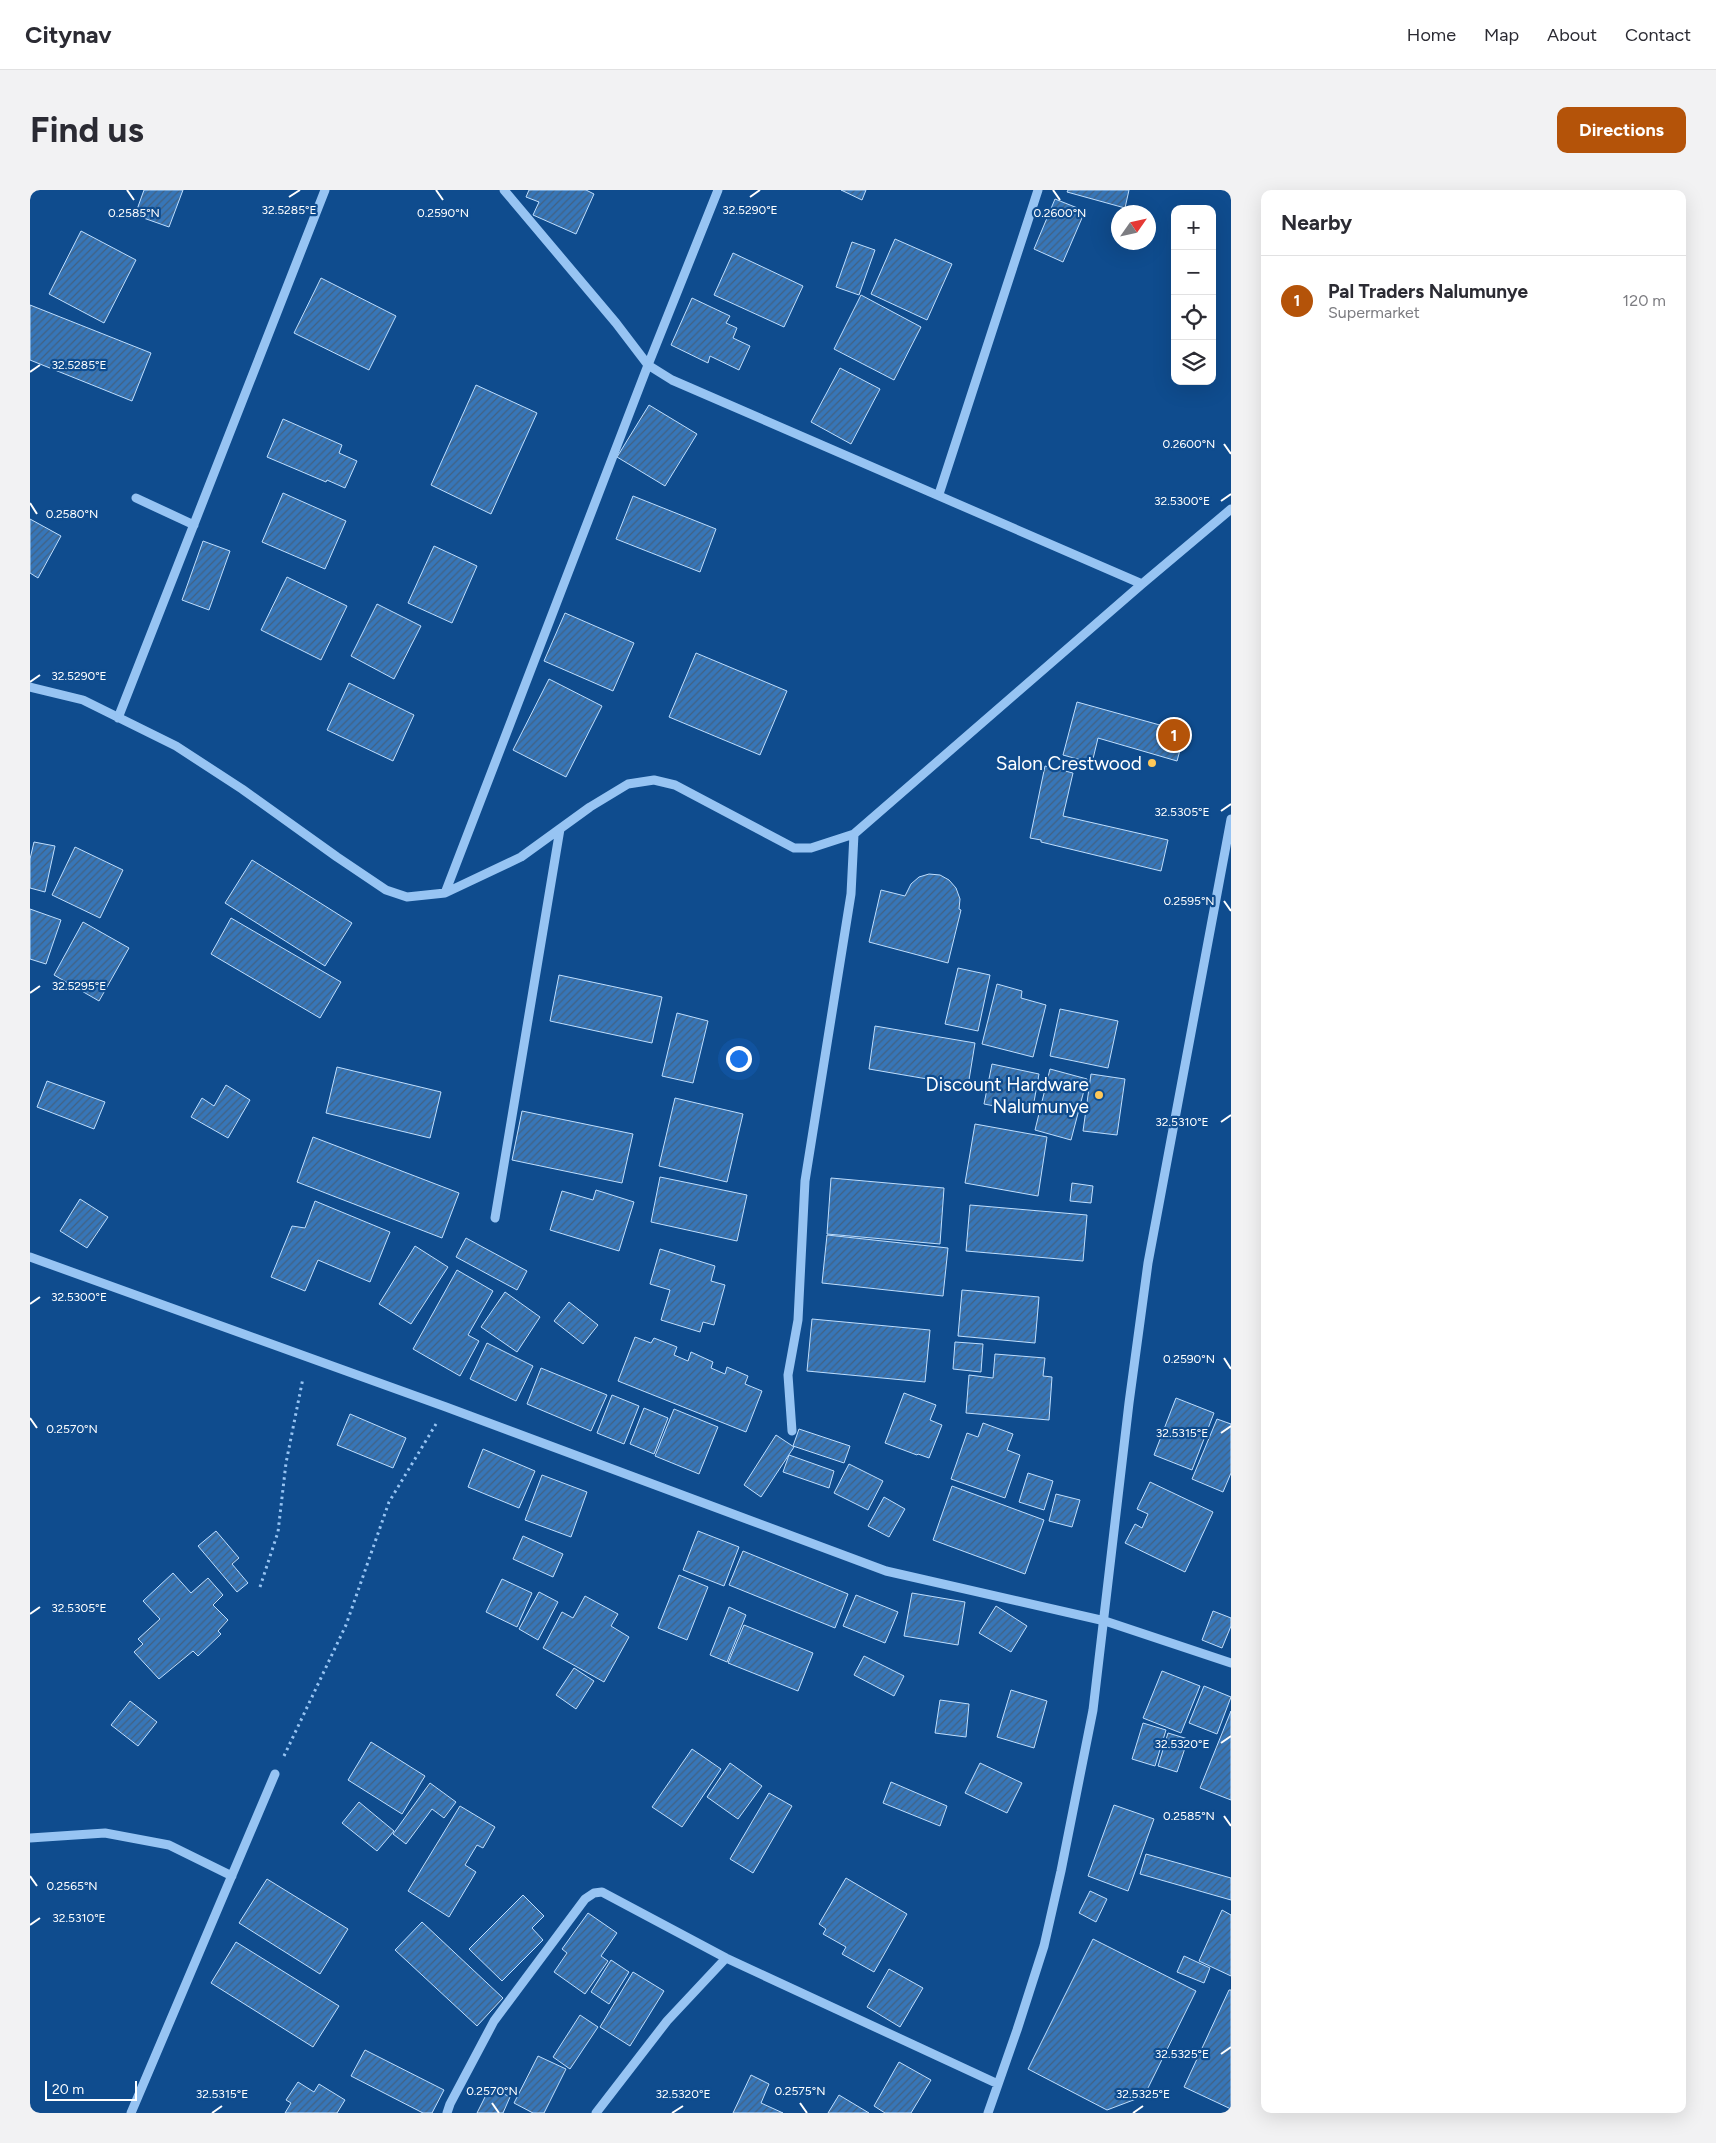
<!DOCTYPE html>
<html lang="en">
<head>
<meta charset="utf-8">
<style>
	:root { --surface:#fff; --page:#f2f2f3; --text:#2b2b33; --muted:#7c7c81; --line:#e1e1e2; --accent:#b45309 }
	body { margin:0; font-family:Figtree,sans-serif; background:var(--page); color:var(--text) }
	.controls { position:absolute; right:15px; top:15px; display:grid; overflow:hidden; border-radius:10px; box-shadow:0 5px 20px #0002 }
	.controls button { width:45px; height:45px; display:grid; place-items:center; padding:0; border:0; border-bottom:1px solid var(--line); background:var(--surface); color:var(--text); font:25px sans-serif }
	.compass { position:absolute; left:1081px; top:15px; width:45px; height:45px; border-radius:50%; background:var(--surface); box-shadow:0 5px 20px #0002; rotate:56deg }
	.scale { position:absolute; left:15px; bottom:12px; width:92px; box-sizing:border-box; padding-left:5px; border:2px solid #fff; border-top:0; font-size:14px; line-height:18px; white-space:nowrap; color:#fff; -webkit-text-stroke:4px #0f4c8e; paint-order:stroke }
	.you { position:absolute; left:708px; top:868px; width:18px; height:18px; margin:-12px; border:4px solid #fff; border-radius:50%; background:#1a73e8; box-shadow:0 0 0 8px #1a73e833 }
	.badge { display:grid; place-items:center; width:32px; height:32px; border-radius:50%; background:var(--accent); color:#fff; font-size:16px; font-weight:700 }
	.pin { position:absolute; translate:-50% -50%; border:2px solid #fff; box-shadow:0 1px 5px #0006 }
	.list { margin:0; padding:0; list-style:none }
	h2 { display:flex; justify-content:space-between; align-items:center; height:65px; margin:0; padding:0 20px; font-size:21px }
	h2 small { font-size:16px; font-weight:400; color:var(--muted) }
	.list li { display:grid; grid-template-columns:32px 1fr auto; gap:15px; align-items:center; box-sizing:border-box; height:90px; padding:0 20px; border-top:1px solid var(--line) }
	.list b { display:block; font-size:19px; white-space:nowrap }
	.list p { margin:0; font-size:16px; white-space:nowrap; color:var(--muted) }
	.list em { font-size:16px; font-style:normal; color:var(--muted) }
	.icon { flex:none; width:28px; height:28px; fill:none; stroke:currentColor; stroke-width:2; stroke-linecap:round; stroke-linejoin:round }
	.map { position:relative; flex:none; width:1201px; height:1923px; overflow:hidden; border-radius:10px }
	header { display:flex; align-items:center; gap:30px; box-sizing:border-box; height:70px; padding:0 25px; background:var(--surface); border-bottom:1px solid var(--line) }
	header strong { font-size:24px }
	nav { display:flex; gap:28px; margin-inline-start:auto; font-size:18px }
	.intro { display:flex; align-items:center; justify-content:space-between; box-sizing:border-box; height:120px; padding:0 30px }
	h1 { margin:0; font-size:35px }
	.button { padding:12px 22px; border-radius:10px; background:var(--accent); color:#fff; font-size:18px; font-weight:700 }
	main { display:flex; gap:30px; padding:0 30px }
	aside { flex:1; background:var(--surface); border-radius:10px; box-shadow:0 5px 20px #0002 }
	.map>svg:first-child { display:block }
	.building { fill:url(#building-hatch); stroke:#bedefe }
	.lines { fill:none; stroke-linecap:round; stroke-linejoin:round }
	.path { stroke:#97c4f3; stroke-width:3; stroke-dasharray:2.5 4; stroke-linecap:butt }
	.minor { stroke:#97c4f3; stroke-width:9 }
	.ticks { fill:none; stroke:#fff; stroke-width:2 }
	.poi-dot { fill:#ffc859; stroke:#0f4c8e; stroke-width:2 }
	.labels { text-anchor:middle; stroke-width:4.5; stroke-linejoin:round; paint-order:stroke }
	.poi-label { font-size:19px; fill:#fff; stroke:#0f4c8e; text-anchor:end }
	.ticks-label { font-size:12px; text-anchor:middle; fill:#fff; stroke:#0f4c8e; stroke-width:4.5; stroke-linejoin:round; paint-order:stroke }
</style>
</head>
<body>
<header>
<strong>Citynav</strong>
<nav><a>Home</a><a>Map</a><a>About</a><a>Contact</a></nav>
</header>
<div class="intro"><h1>Find us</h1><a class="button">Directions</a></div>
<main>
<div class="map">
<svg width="1201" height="1923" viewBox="0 0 1201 1923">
	<defs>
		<pattern id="building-hatch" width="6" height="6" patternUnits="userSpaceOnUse" patternTransform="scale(1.25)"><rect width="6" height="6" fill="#3776b8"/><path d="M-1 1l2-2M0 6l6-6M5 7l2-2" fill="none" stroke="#426182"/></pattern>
	</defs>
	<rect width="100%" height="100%" fill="#0f4c8e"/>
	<path class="building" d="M114,0H153L139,37L105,25Z
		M499,0H556L564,4L546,44L503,25L509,12L496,7Z
		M811,0H836L832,10Z
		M1038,0H1099L1095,18L1037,2Z
		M1025,9L1055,21L1033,72L1004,59Z
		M51,41L106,70L74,133L19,104Z
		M865,49L922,74L897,130L841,104Z
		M822,52L845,60L829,105L806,97Z
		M703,63L773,96L754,137L684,105Z
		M291,88L366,126L339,180L264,143Z
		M831,105L891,137L864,190L804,159Z
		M662,108L700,126L696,133L707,138L703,148L720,156L709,180L680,166L678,173L641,155Z
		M0,115L121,163L102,211L0,170Z
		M810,178L850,199L821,254L781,232Z
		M446,195L507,223L461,324L401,295Z
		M619,215L667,244L635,296L587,267Z
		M253,229L312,255L309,263L327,271L315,298L297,290L296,292L237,267Z
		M253,303L316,331L295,379L232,352Z
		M603,306L686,339L670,382L586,349Z
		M0,329L31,346L8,388L0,383Z
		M173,351L200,361L179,420L152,410Z
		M404,356L447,376L422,433L378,413Z
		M257,387L317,416L291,470L231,440Z
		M347,414L391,436L364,489L321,466Z
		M535,423L604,453L583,501L514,471Z
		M666,463L757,501L730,565L639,527Z
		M519,489L572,516L536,587L483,560Z
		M319,493L384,525L363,571L297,540Z
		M1047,512L1155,542L1147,571L1068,548L1062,573L1033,565Z
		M1015,576L1043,583L1033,626L1138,650L1131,681L1011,652V650L1000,648Z
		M4,652L25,656L15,702L0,698V669Z
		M45,657L93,680L70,728L22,705Z
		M222,670L322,733L295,776L195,713Z
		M899,684L910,685L919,690L926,698L930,709L929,719L931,720L918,773L839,752L851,700L875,706L881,694L889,687Z
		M0,719L31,730L16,774L0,769Z
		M201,728L311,792L290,828L181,764Z
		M53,732L99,758L69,811L24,785Z
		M928,778L960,785L948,841L915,834Z
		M529,785L632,807L622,853L520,831Z
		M967,794L992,801L991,808L1016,815L1003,867L952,854Z
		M1030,819L1088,831L1078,878L1020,866Z
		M647,823L678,831L663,893L632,886Z
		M845,836L945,853L938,896L839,879Z
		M962,874L1009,884L1002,923L954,914Z
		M307,877L411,902L400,948L296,923Z
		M1020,879L1057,889L1041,950L1005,940Z
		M1061,884L1095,889L1087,945L1053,941Z
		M17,891L75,912L64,939L7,917Z
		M196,895L220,910L198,948L161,927L172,908L184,916Z
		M645,908L713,924L697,992L629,976Z
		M492,921L603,944L592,993L482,970Z
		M945,934L1017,947L1008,1006L935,993Z
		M283,947L429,1003L412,1048L267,992Z
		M630,987L717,1005L707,1051L621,1032Z
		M801,988L914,998L910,1054L797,1044Z
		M1042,993L1063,996L1061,1013L1040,1011Z
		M566,1000L604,1012L589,1061L520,1040L532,1001L563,1010Z
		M50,1009L78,1027L57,1058L30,1041Z
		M285,1011L360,1042L340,1092L288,1070L275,1101L241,1087L262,1036L275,1038Z
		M940,1015L1057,1025L1053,1071L936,1061Z
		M797,1045L918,1058L913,1106L792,1093Z
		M436,1048L497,1081L487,1100L426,1067Z
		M385,1056L418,1077L381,1134L349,1114Z
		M630,1059L685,1076L681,1091L695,1095L684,1135L673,1132L670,1142L631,1130L640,1100L620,1094Z
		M427,1080L463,1101L438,1145L449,1151L430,1186L383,1159Z
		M932,1100L1009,1107L1005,1153L928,1146Z
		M475,1102L510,1127L487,1162L451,1137Z
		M539,1112L568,1135L553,1154L524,1131Z
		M782,1129L900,1140L895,1192L777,1181Z
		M605,1147L621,1153L624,1148L647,1157L644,1165L658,1171L661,1162L683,1172L681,1178L695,1184L697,1177L718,1186L715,1194L732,1201L716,1242L588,1191Z
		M925,1152L953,1154L951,1182L923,1179Z
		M457,1153L503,1176L486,1211L440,1189Z
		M965,1164L1015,1168L1013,1186L1022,1187L1019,1230L936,1223L939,1185L963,1188Z
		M511,1178L577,1205L561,1241L497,1214Z
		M874,1203L906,1215L900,1230L912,1235L899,1268L888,1264L887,1265L855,1253Z
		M582,1205L609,1216L594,1254L567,1243Z
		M1146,1208L1184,1223L1162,1280L1124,1265Z
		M614,1218L638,1228L624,1264L600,1254Z
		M644,1219L688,1237L669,1284L625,1266Z
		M320,1224L376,1248L363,1278L307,1255Z
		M1187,1229L1201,1234V1283L1193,1302L1162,1289Z
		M953,1233L983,1244L977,1260L990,1265L975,1308L921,1289L937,1243L948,1247Z
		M769,1239L820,1256L814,1273L763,1256Z
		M746,1245L764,1257L731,1307L714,1295Z
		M453,1259L505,1281L489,1318L438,1297Z
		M759,1265L804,1281L799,1298L753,1282Z
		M819,1274L853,1291L838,1320L804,1303Z
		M998,1283L1023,1291L1014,1320L989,1312Z
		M512,1285L557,1302L541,1347L495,1330Z
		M1120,1292L1183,1322L1155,1382L1095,1353L1105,1334L1112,1338L1118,1324L1107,1319Z
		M922,1296L1014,1330L995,1384L903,1350Z
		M1026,1304L1050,1310L1042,1337L1019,1331Z
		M854,1307L875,1319L859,1347L838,1336Z
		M186,1341L209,1368L202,1374L218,1393L207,1402L168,1356Z
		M668,1341L709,1357L694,1396L653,1380Z
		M493,1346L533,1364L523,1387L483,1369Z
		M713,1361L818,1404L805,1438L699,1395Z
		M143,1383L161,1403L178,1388L193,1405L183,1415L198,1430L188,1441L191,1444L168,1466L163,1461L129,1489L104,1462L113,1454L108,1449L130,1429L113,1411Z
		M649,1385L678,1397L657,1450L628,1438Z
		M472,1389L502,1403L487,1437L456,1422Z
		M509,1402L528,1412L508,1450L489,1439Z
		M882,1403L935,1412L928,1455L874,1446Z
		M826,1405L868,1422L855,1453L813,1436Z
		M555,1406L588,1424L581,1436L599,1447L574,1492L513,1458L532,1422L543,1428Z
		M966,1416L997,1436L981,1462L949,1443Z
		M699,1417L716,1425L697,1472L680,1465Z
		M1183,1421L1201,1428V1436L1192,1458L1172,1450Z
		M714,1435L783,1463L768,1501L698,1473Z
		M834,1466L874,1486L864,1506L824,1485Z
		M544,1478L564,1491L546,1519L526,1505Z
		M1132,1481L1170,1496L1151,1543L1113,1528Z
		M1174,1496L1201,1507L1187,1544L1159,1533Z
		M981,1500L1017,1511L1004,1558L967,1547Z
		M910,1510L939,1514L936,1547L905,1543Z
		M100,1511L127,1532L108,1556L81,1535Z
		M1201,1521V1610L1170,1598Z
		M1113,1533L1136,1540L1125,1576L1102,1569Z
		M1138,1543L1158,1549L1147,1582L1128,1576Z
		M341,1552L395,1586L372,1624L318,1590Z
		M662,1559L691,1579L652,1637L622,1617Z
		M700,1573L732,1596L708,1629L677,1607Z
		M950,1573L992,1593L977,1623L935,1603Z
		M861,1592L917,1616L910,1636L853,1613Z
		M400,1593L426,1612L414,1628L402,1619L376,1654L363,1644Z
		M739,1603L762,1616L723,1683L700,1669Z
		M329,1612L364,1641L347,1661L312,1633Z
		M1084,1615L1124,1629L1098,1701L1058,1686Z
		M430,1616L465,1637L453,1658L447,1655L435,1675L446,1682L419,1727L378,1701Z
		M1116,1664L1201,1688V1710L1110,1684Z
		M816,1688L877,1724L844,1782L812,1764L816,1757L793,1744L796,1739L789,1734Z
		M237,1689L318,1739L290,1784L209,1733Z
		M1060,1701L1077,1709L1066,1732L1049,1723Z
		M493,1705L514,1726L502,1738L513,1750L472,1791L439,1759Z
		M1192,1720L1201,1725V1786L1169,1771Z
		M558,1723L587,1743L571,1766L578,1771L555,1804L524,1782L537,1763L532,1759Z
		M392,1732L473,1808L447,1836L365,1760Z
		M1063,1749L1166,1801L1114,1906L1077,1920L998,1879Z
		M206,1752L309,1816L283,1857L181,1793Z
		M1154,1766L1180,1778L1174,1793L1147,1782Z
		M581,1770L599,1782L579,1814L561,1802Z
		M859,1779L893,1798L870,1837L837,1817Z
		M603,1782L634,1801L600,1856L570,1837Z
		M1199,1800H1201V1919L1154,1897Z
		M550,1825L568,1837L540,1879L523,1867Z
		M335,1860L414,1900L402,1923H393L321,1886Z
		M508,1866L536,1879L514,1923H503L484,1913Z
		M869,1872L901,1890L881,1923H855L844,1916Z
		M721,1885L739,1894L731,1913L753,1923H703Z
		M268,1892L284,1902L289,1894L315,1910L307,1923H255L261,1913L256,1910Z
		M460,1897L480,1907L473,1923H447Z
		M809,1905L839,1923H798Z"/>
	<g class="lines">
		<path class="path" d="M230,1397L248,1342L256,1273L273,1188
			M254,1566L316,1435L359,1312L406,1234"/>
		<path class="minor" d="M474,0L586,133L618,175L642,190L1112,394
			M909,304L1008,0
			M106,308L164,335
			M0,497L53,510L146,556L212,599L307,667L356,700L377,707L415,703L491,667L560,617L598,594L624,590L645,595L764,658H781L824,644L1112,394L1201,319
			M88,528L295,0
			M415,703L618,175L688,0
			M465,1028L530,639
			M0,1067L416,1217L856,1381L1075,1431L1201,1473
			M762,1241L758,1185L768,1130L775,991L821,704L824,644
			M0,1648L75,1643L139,1655L202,1686
			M101,1923L245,1584
			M417,1923L420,1914L464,1831L555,1709L564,1703L572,1702L696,1768L968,1894
			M566,1923L637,1831L696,1768
			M958,1923L987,1840L1014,1756L1031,1681L1063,1520L1099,1213L1118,1073L1201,629"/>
	</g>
	<path class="ticks" d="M97,0L104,10M406,0L413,10M1023,0L1030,10M259,7L270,0M720,7L730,0M0,182L10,175M1194,254L1201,264M1191,311L1201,304M0,313L7,324M0,492L10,485M1191,621L1201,614M1194,711L1201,721M0,803L10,796M1191,932L1201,925M0,1114L10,1107M1194,1168L1201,1179M0,1228L7,1238M1191,1243L1201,1236M0,1424L10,1417M1191,1553L1201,1546M1194,1626L1201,1636M0,1686L7,1696M0,1735L10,1728M1191,1864L1201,1857M462,1913L469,1923M770,1913L777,1923M182,1923L192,1916M642,1923L653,1916M1103,1923L1113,1916"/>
	<g class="poi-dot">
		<circle cx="1122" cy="573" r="5"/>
		<circle cx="1069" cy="905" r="5"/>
	</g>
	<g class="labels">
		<g class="poi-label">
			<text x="1112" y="580">Salon Crestwood</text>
			<text x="1059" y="901">Discount Hardware<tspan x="1059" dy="22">Nalumunye</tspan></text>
		</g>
	</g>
	<g class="ticks-label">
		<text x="720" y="24">32.5290°E</text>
		<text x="259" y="24">32.5285°E</text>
		<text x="104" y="27">0.2585°N</text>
		<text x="413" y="27">0.2590°N</text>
		<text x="1030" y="27">0.2600°N</text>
		<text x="49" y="179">32.5285°E</text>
		<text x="1159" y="258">0.2600°N</text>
		<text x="1152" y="315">32.5300°E</text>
		<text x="42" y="328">0.2580°N</text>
		<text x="49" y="490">32.5290°E</text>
		<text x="1152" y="626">32.5305°E</text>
		<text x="1159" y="715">0.2595°N</text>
		<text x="49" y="800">32.5295°E</text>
		<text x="1152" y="936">32.5310°E</text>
		<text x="49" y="1111">32.5300°E</text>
		<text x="1159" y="1173">0.2590°N</text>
		<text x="42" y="1243">0.2570°N</text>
		<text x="1152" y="1247">32.5315°E</text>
		<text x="49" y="1422">32.5305°E</text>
		<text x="1152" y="1558">32.5320°E</text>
		<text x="1159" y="1630">0.2585°N</text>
		<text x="42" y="1700">0.2565°N</text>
		<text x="49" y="1732">32.5310°E</text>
		<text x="1152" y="1868">32.5325°E</text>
		<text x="462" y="1905">0.2570°N</text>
		<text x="770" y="1905">0.2575°N</text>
		<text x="192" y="1908">32.5315°E</text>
		<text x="653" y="1908">32.5320°E</text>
		<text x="1113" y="1908">32.5325°E</text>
	</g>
</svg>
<div class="controls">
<button>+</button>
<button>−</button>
<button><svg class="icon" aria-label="locate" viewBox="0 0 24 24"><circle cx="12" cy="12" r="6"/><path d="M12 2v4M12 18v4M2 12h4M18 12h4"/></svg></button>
<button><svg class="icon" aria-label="layers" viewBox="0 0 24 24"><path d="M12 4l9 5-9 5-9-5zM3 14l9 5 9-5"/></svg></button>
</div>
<svg class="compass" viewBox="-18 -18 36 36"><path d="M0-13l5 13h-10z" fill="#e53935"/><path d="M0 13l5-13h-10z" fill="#7c7c81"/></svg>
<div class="scale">20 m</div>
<div class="you"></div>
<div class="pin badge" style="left:1144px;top:545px">1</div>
</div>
<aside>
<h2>Nearby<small></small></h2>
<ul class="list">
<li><span class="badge">1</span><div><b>Pal Traders Nalumunye</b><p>Supermarket</p></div><em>120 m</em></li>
</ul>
</aside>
</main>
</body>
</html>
